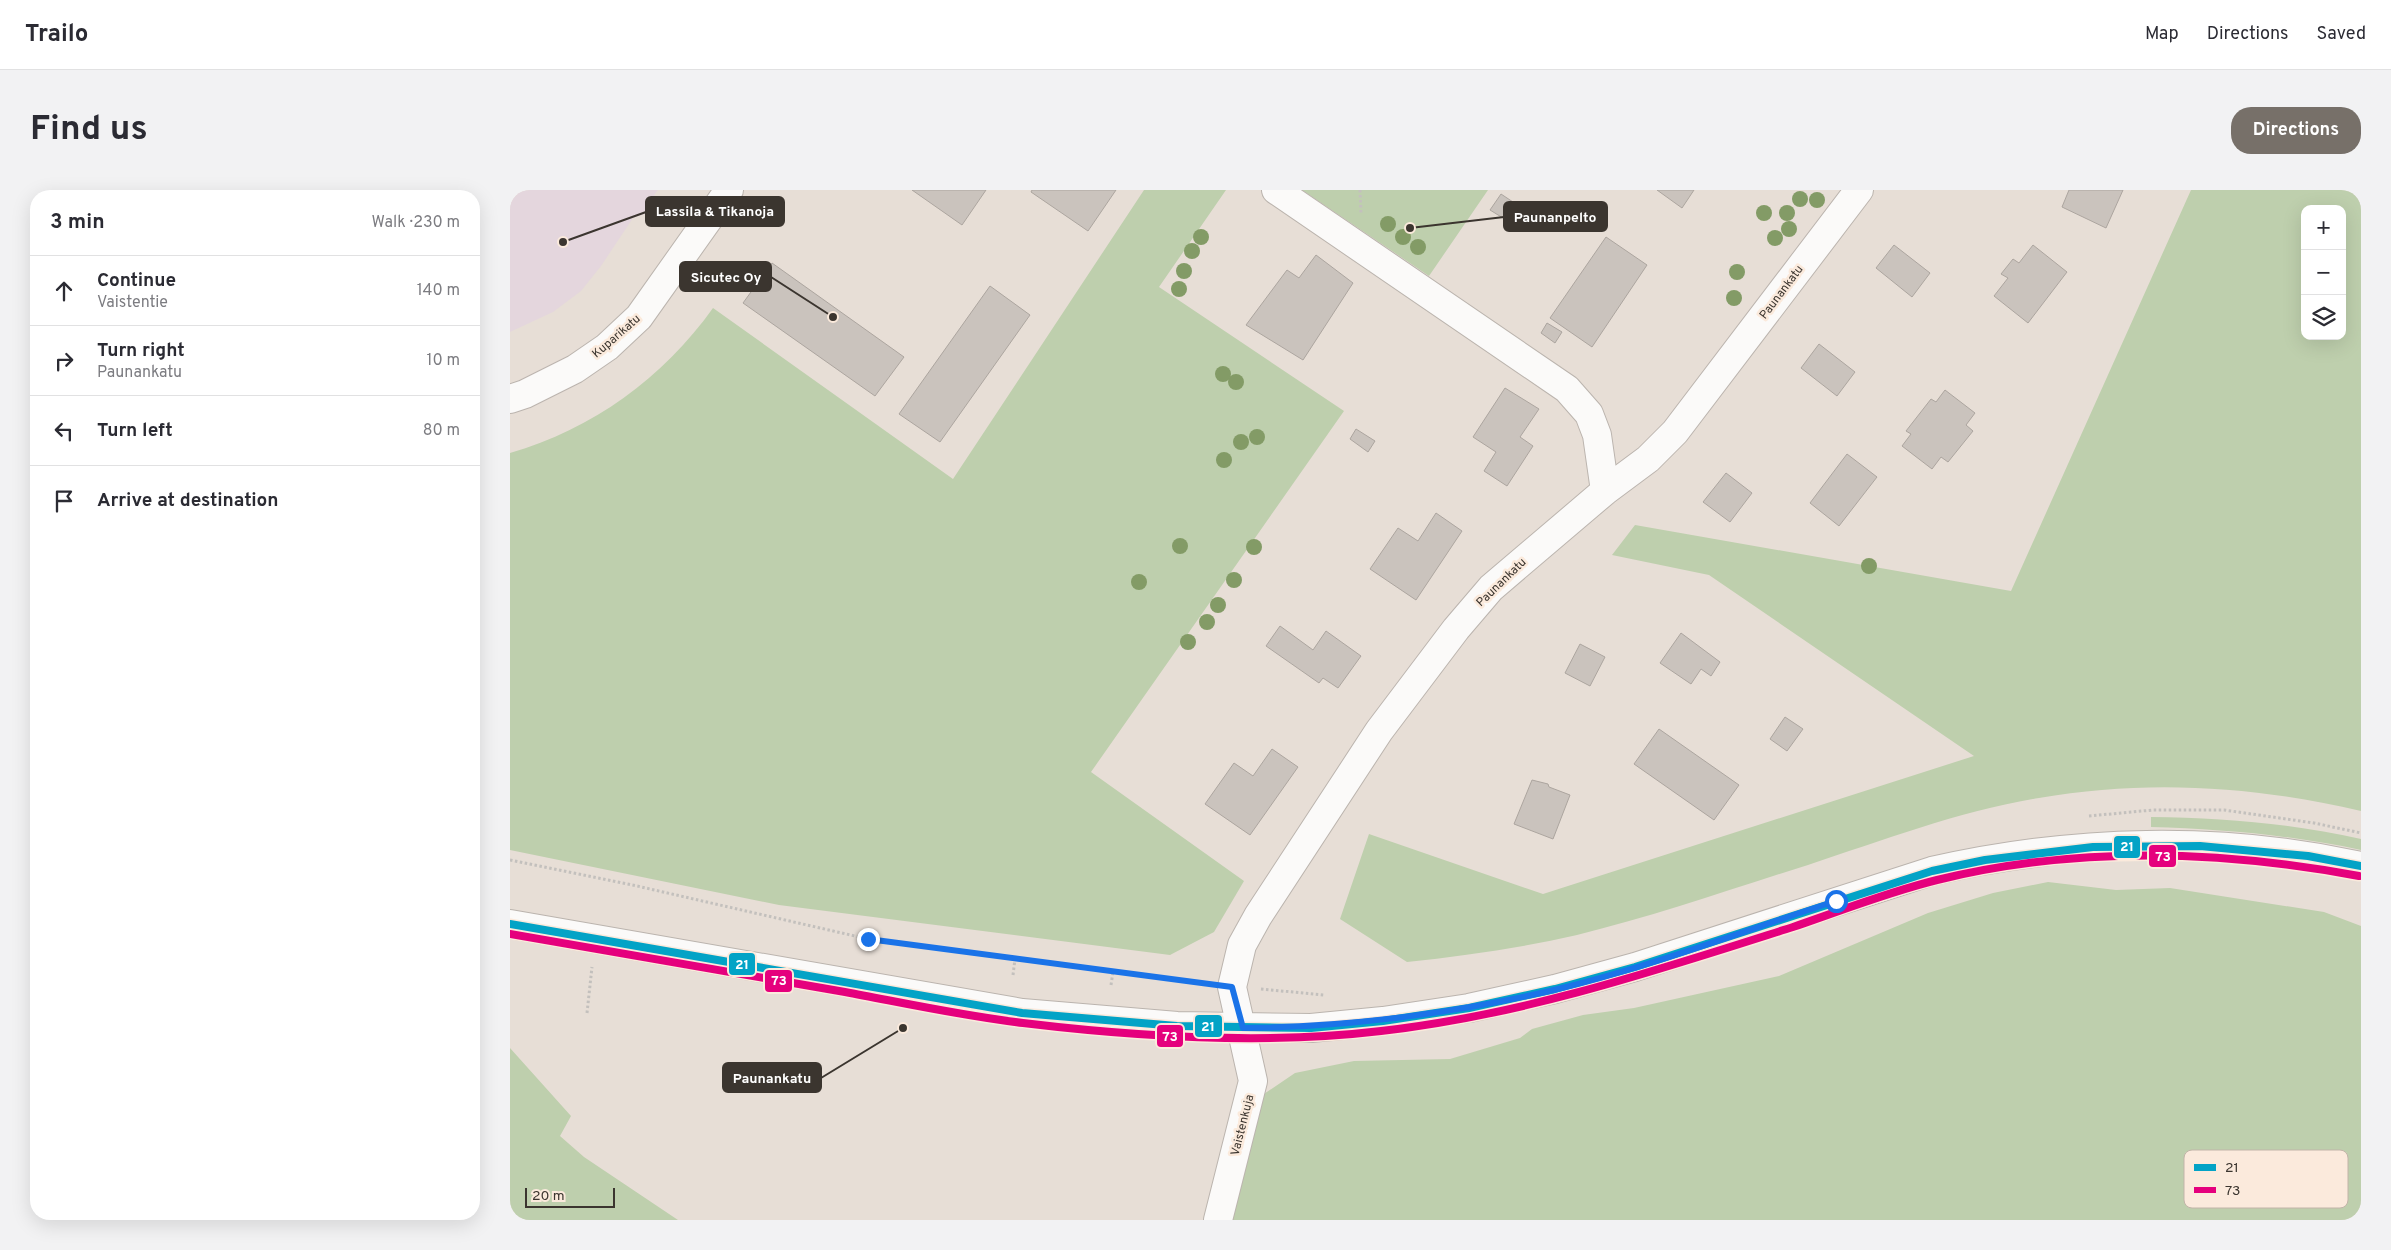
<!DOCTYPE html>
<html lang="en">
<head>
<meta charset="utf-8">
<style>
	:root { --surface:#fff; --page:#f2f2f3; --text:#2b2b33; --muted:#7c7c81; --line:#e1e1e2; --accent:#777069 }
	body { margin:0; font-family:Overpass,sans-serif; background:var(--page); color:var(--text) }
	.controls { position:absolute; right:15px; top:15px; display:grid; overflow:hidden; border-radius:10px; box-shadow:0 5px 20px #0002 }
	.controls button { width:45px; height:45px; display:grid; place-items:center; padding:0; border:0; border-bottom:1px solid var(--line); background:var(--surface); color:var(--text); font:25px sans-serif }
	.scale { position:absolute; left:15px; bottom:12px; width:90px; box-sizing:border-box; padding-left:5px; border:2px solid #3b352f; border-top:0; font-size:14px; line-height:18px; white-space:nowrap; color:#3b352f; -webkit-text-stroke:4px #fbeadc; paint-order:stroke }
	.stop { position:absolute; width:15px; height:15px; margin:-11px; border:4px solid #1a73e8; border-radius:50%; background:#fff }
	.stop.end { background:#1a73e8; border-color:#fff; box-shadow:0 1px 5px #0008 }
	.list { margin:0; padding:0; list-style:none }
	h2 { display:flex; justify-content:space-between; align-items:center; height:65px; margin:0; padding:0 20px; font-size:21px }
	h2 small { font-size:16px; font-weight:400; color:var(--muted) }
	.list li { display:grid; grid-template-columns:32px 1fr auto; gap:15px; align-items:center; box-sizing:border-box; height:70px; padding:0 20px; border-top:1px solid var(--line) }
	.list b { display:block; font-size:19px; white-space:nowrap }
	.list p { margin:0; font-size:16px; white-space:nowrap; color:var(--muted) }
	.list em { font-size:16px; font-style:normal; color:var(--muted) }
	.icon { flex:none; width:28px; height:28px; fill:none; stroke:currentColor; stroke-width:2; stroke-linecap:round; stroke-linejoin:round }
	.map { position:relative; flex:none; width:1851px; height:1030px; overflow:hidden; border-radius:20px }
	header { display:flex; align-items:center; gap:30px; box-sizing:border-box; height:70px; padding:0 25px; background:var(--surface); border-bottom:1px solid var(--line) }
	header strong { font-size:24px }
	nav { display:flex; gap:28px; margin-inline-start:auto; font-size:18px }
	.intro { display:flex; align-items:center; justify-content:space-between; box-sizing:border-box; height:120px; padding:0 30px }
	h1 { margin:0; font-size:35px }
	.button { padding:12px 22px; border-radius:20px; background:var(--accent); color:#fff; font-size:18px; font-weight:700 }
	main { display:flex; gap:30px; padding:0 30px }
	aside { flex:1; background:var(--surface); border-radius:20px; box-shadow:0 5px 20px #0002 }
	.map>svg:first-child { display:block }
	.commercial { fill:#e4d6dd }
	.green { fill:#becfad; fill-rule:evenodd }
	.building { fill:#cac3bd; stroke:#aca59f }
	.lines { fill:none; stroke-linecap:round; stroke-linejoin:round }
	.minor-casing { stroke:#bbb4ae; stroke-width:30 }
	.path { stroke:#c3c0bd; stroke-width:3; stroke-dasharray:2.5 2.5; stroke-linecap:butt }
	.minor { stroke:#fbfaf9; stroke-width:28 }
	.bus-1-casing { stroke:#fbeadc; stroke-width:11 }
	.bus-2-casing { stroke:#fbeadc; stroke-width:11 }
	.bus-1 { stroke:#03a3c6; stroke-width:8 }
	.bus-2 { stroke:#e5007d; stroke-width:8 }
	.tree { fill:#839b66 }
	.route { stroke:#1a73e8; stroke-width:6 }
	.labels { text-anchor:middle; stroke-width:5; stroke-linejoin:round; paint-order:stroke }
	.street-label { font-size:12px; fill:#3b352f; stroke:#fbeadc }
	.key { fill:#fbeadc; stroke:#c1b4a8; stroke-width:1 }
	.key-label { font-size:14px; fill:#3b352f }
	.leader { fill:none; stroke:#3b352f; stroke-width:2 }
	.callout-dot { fill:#3b352f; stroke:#fbeadc; stroke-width:2 }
	.callout { fill:#3b352f; stroke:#3b352f; stroke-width:2 }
	.callout-label { font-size:14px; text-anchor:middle; font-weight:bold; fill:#fff }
	.line-badge { stroke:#fbeadc; stroke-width:2 }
	.badge-label { font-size:14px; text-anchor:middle; font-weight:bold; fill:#fff }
</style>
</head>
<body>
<header>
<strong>Trailo</strong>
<nav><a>Map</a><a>Directions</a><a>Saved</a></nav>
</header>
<div class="intro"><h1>Find us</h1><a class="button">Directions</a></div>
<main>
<aside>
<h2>3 min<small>Walk · 230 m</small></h2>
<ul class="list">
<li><svg class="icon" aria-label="ahead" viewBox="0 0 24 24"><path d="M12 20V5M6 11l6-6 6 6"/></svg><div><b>Continue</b><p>Vaistentie</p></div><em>140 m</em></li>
<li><svg class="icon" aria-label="right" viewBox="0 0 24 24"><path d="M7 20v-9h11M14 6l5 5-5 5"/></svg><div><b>Turn right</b><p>Paunankatu</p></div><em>10 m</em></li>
<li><svg class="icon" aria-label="left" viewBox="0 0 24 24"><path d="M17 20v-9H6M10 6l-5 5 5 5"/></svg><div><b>Turn left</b></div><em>80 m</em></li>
<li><svg class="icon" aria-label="arrive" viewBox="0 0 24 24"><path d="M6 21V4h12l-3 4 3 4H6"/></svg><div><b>Arrive at destination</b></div></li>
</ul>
</aside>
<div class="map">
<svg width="1851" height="1030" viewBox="0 0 1851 1030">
	<rect width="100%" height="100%" fill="#e7ded6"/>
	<path class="commercial" d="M0,0H148L144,5L148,8L137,23L123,28L91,76L71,101L43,122L0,142Z"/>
	<path class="green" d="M634,0H716L649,97L834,221L581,582L734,691L704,742L660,765L269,715L0,660V263C83,239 153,188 203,118L443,289Z
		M792,0H978L919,86Z
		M1681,0H1851V621C1744,596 1637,589 1529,608C1450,621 1374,650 1298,675C1221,699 1145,726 1067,745C1011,758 954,766 897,772L830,729L859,644L1033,704L1464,566L1199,385L1102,365L1125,335L1501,401ZM1795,19H1832V146H1795Z
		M1641,627C1712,628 1781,633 1851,649V660C1781,645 1712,639 1641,637Z
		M1538,692L1606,700L1660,698L1814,722L1851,736V1030H720L748,908L785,883L844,871L940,869L1010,848L1022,839L1073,825L1124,818L1269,786L1418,723L1483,703Z
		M0,858L61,926L50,946L74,967L168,1030H0Z"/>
	<path class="building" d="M402,0H476L452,35Z
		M522,0H606L578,41L521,2Z
		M1147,0H1184L1172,18Z
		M1559,0H1613L1596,38L1552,17Z
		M991,4L1003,12L993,28L980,20Z
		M1096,47L1137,75L1082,157L1040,128Z
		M1384,55L1420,83L1402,107L1366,78Z
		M1523,55L1557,82L1518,133L1484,106L1498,88L1491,84L1503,69L1509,73Z
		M806,65L843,93L793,170L736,135L777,80L789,88Z
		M262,73L394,167L365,206L233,113Z
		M480,96L520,125L430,252L389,224Z
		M1037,133L1052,142L1045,153L1031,143Z
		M1309,154L1345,182L1327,206L1291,178Z
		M995,198L1029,219L1010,247L1023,256L997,296L974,281L986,262L963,247Z
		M1435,200L1465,223L1456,235L1463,241L1438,272L1431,267L1422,279L1392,256L1401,244L1396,241L1421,209L1426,212Z
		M846,239L865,251L858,262L840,249Z
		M1337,264L1367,287L1329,336L1300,313Z
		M1216,283L1242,303L1220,332L1193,312Z
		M926,323L952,341L906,410L860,379L888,338L908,351Z
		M770,436L803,460L816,441L851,466L828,498L813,488L809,493L756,456Z
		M1171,443L1210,472L1201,486L1191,479L1181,494L1150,473Z
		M1070,454L1095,467L1080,496L1055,483Z
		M1275,527L1293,539L1277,561L1260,549Z
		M1149,539L1229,595L1204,630L1124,574Z
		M762,559L788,577L740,645L695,614L724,573L743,586Z
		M1022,590L1038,594L1039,597L1060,605L1043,649L1004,634Z"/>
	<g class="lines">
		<defs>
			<path id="minor" d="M766,0L1057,199L1079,224L1087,245L1095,301
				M0,209L15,204L65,179L97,157L129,127L219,0
				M0,734L512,823L667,836L801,838L873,831L959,818L1045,799L1125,777L1422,681C1563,649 1710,645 1851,676
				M708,1030L743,891L722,797L732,755L748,726L869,541L946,439L981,398L1095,301L1138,269L1165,242L1349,0"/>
		</defs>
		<use href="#minor" class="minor-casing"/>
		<path class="path" d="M850,0L851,24
			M1579,626L1643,620H1714L1804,633L1851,643
			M0,670L127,696L358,749L695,794
			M503,785L505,769
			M601,795L603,782
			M751,799L814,805
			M77,823L82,777"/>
		<use href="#minor" class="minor"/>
		<defs>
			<path id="bus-1" d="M0,734L512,823L667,836L801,838L873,831L959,818L1045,799L1125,777L1422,681L1475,670L1583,657L1690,656L1798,666L1851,676"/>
			<path id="bus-2" d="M0,744C112,764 224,783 335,802C394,813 453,826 513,833C629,847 754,855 871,841C1013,825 1148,780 1283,737C1330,721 1378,702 1427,690C1566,656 1710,660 1849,686"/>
		</defs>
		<use href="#bus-1" class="bus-1-casing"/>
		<use href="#bus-2" class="bus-2-casing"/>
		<use href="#bus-1" class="bus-1"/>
		<use href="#bus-2" class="bus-2"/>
	</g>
	<g class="tree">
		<circle cx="1290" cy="9" r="8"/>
		<circle cx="1307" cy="10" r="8"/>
		<circle cx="1254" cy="23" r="8"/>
		<circle cx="1277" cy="23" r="8"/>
		<circle cx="878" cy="34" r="8"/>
		<circle cx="1279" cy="39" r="8"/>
		<circle cx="691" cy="47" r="8"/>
		<circle cx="893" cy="47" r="8"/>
		<circle cx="1265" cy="48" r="8"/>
		<circle cx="908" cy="57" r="8"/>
		<circle cx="682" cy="61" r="8"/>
		<circle cx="674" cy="81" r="8"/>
		<circle cx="1227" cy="82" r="8"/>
		<circle cx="669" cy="99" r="8"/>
		<circle cx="1224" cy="108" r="8"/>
		<circle cx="713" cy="184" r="8"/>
		<circle cx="726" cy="192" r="8"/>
		<circle cx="747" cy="247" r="8"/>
		<circle cx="731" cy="252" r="8"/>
		<circle cx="714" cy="270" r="8"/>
		<circle cx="670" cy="356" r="8"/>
		<circle cx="744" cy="357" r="8"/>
		<circle cx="1359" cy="376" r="8"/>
		<circle cx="724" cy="390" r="8"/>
		<circle cx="629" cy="392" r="8"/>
		<circle cx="708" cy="415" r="8"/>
		<circle cx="697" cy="432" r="8"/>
		<circle cx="678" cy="452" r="8"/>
	</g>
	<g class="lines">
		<path class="route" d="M358,749L722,797L733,838C839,837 941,824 1044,800C1140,777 1233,741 1326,711"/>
	</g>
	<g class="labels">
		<g class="street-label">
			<text transform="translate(1271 102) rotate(-53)" y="4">Paunankatu</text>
			<text transform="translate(106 146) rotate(-41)" y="4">Kuparikatu</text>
			<text transform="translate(991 392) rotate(-44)" y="4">Paunankatu</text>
			<text transform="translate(732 935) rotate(-76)" y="4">Vaistenkuja</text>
		</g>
	</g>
	<rect x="1674" y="960" width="164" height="58" rx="8" class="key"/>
	<rect x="1684" y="974" width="22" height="7" fill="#03a3c6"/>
	<rect x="1684" y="997" width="22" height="6" fill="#e5007d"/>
	<g class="key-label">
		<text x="1715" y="982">21</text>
		<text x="1715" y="1005">73</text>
	</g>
	<path class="leader" d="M53 52L136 22M900 38L994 27M323 127L261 87M393 838L311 888"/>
	<g class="callout-dot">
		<circle cx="53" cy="52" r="5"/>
		<circle cx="900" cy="38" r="5"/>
		<circle cx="323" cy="127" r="5"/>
		<circle cx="393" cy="838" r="5"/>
	</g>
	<g class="callout">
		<rect x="136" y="7" width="138" height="29" rx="5"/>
		<rect x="994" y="12" width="103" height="29" rx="5"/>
		<rect x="170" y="72" width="91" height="29" rx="5"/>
		<rect x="213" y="873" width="98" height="29" rx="5"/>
	</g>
	<g class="callout-label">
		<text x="205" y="26">Lassila &amp; Tikanoja</text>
		<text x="1045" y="32">Paunanpelto</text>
		<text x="216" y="92">Sicutec Oy</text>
		<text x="262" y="893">Paunankatu</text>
	</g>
	<g class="line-badge">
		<rect x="1603" y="645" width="28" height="24" rx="5" fill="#03a3c6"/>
		<rect x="1638" y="654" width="29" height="24" rx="5" fill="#e5007d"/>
		<rect x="218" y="762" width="28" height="24" rx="5" fill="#03a3c6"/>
		<rect x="254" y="779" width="29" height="24" rx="5" fill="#e5007d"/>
		<rect x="684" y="824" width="29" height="24" rx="5" fill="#03a3c6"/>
		<rect x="646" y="834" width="28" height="24" rx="5" fill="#e5007d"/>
	</g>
	<g class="badge-label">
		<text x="1617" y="661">21</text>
		<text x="1653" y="671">73</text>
		<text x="232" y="779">21</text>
		<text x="269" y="795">73</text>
		<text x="698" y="841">21</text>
		<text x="660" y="851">73</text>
	</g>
</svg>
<div class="controls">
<button>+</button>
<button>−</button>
<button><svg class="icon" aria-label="layers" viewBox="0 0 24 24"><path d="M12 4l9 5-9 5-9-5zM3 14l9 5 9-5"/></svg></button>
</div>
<div class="scale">20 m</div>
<div class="stop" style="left:1326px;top:711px"></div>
<div class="stop end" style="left:358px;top:749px"></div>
</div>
</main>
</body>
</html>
